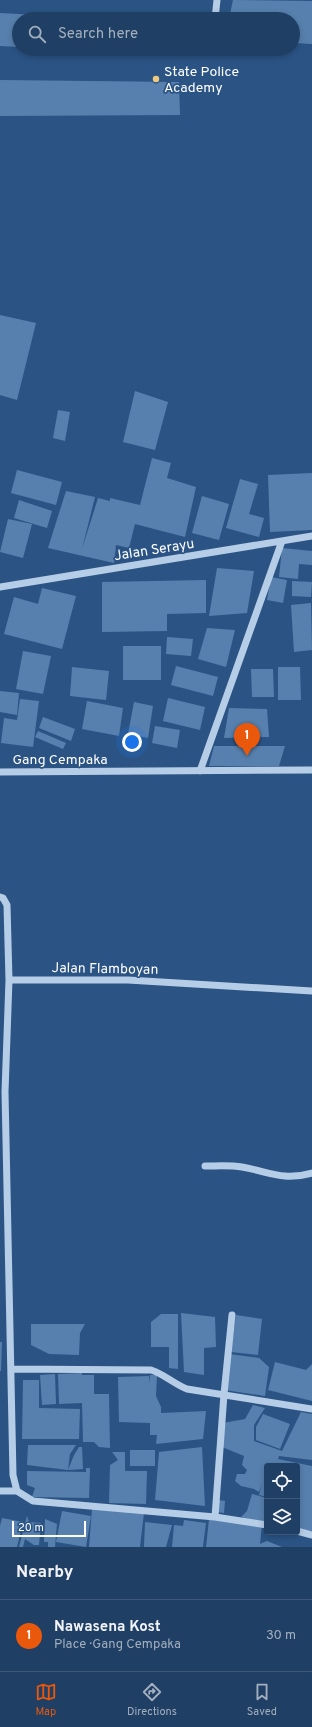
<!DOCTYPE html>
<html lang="en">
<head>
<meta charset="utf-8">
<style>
	:root { --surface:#203f64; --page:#28466a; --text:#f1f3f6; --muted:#a2afbf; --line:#3d5878; --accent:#ea580c }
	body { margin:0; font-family:Overpass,sans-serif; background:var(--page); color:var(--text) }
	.controls { position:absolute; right:12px; bottom:12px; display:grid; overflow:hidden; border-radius:4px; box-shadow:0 2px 6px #0003 }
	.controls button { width:36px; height:36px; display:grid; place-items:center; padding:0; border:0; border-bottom:1px solid var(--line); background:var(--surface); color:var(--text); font:20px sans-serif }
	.scale { position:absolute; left:12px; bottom:10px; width:74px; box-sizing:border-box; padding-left:4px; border:2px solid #fff; border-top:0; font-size:11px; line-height:14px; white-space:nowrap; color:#fff; -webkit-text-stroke:3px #2b5485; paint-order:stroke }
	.you { position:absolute; left:132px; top:742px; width:14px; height:14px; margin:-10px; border:3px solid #fff; border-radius:50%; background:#1a73e8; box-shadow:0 0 0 6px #1a73e833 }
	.badge { display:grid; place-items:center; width:26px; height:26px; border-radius:50%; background:var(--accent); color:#fff; font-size:13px; font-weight:700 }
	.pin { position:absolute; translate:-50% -33px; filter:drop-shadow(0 1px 2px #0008) }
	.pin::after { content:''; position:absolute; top:21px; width:14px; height:12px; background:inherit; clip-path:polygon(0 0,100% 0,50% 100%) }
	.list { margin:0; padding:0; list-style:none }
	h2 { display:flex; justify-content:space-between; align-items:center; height:52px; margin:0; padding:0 16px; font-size:17px }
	h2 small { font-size:13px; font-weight:400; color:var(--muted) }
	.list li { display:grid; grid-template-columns:26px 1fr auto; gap:12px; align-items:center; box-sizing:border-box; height:72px; padding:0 16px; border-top:1px solid var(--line) }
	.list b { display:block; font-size:15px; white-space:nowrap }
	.list p { margin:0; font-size:13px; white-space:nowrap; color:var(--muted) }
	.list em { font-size:13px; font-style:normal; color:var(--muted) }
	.icon { flex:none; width:22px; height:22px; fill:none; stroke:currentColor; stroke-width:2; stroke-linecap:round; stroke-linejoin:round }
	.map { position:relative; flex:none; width:312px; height:1547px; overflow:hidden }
	.search { position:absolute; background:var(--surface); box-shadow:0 2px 6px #0003; left:12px; right:12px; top:12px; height:44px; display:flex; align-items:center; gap:10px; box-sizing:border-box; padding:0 14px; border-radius:22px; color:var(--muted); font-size:15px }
	.sheet { height:124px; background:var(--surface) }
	nav { display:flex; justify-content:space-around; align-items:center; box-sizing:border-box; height:56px; border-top:1px solid var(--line); background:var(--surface); font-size:11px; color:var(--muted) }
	nav a { display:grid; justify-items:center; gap:2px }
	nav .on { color:var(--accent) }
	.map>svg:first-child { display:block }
	.building { fill:#5780ae }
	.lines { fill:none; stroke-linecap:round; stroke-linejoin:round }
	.minor { stroke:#b6cde7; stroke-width:7 }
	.poi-dot { fill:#edca7e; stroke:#2b5485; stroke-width:1.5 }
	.labels { text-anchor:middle; stroke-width:3.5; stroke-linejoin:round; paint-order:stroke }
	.poi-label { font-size:14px; fill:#fff; stroke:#2b5485; text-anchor:start }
	.street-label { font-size:14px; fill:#fff; stroke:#2b5485 }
</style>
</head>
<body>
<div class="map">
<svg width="312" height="1547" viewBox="0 0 312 1547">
	<rect width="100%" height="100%" fill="#2b5485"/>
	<path class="building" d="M233,0L312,1V44L293,43V19H229Z
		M0,13L94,18V19H19V47L0,46Z
		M93,49H178L177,54L93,50Z
		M0,80L179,82L180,115L0,116Z
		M0,315L36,323L17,400L0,395Z
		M135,391L168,402L155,450L123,442Z
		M58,410L70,412L65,441L53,438Z
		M152,458L171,463L167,478L196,487L185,537L135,524L129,548L116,545L114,563L48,548L66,491L95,497L82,549L98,498L110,501V498L140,505Z
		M17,470L62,482L56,505L11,493Z
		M312,473V530L270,532L268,475Z
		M240,479L258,484L249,514L264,518L259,537L226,528Z
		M202,496L229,504L219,540L192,533Z
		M19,500L52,511L47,528L14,518Z
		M8,519L32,524L23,558L0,552Z
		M282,548L312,551V565L299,564L298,579L279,577Z
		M217,568L254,571L247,613L209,616Z
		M271,577L287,580L283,603L267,600Z
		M206,580V613L167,614V631L102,632V582Z
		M292,581L312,582L311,597L292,596Z
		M42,588L76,596L62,649L4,634L14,597L38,604Z
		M311,603L312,650L294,652L291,605Z
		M207,628L235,630L226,667L198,659Z
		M167,637L193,639L191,656L166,654Z
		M123,646H161V680H123Z
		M23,651L51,656L43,694L16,689Z
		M176,666L218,677L213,696L171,685Z
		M72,667L109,671L106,700L70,696Z
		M278,667H300L301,700H278Z
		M251,669H273L274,697H252Z
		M0,691L19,693L17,715L0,712Z
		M168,698L205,707L200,730L163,721Z
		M20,699L39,701L33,747L1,743L4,718L17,720Z
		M87,701L123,708L119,736L82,729Z
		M134,702L153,706L148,738L128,734Z
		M229,708L267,709L269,737L224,738Z
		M43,717L75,729L71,741L39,728Z
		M155,726L180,730L177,748L152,743Z
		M38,731L66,743L63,749L35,737Z
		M214,746H285L279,766H209Z
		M181,1313L215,1317L216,1347L204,1348V1375L184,1372Z
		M161,1314H178V1369L169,1368V1347H151V1322Z
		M236,1315L262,1319L258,1355L231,1352Z
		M31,1324H85L80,1333L79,1355L49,1354L31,1345Z
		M0,1342H2L1,1371H0Z
		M229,1354L259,1358L269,1367L265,1396L225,1390Z
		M275,1362L306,1370L312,1364V1401L268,1390Z
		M82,1373V1375H94V1394H109L110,1448L99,1447L94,1442H83L82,1403L59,1404L58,1374Z
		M55,1374L56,1404L42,1405L40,1375Z
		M150,1375H157L156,1396L161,1407V1413L206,1411L203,1439L156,1444L157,1435H150V1423L119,1422L118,1377L149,1376L150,1383Z
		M23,1380H39V1408L80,1409L79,1439H22Z
		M253,1405L265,1408L254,1425V1441L282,1451L301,1412L312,1414V1460L279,1456L278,1459L312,1466V1532L297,1529V1466H267V1497L259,1495L262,1484L259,1492L254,1489L241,1486L235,1481L237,1474H245L247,1470L242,1465L244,1456L222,1447L223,1423L245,1419Z
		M263,1414L290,1424L280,1449L256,1440V1427Z
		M28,1445H76L70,1454L68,1470L74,1455L79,1447H82L83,1469L68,1470L27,1465Z
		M202,1447L205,1506L155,1500L159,1452Z
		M130,1450H155V1466H130Z
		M112,1452H125V1471H147L146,1504L109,1503L110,1465L118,1460Z
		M86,1468H90L89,1498L32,1497L35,1488L27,1485V1471L86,1472Z
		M252,1494L267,1498V1524L241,1517L247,1511Z
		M218,1500L225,1501L224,1513L217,1512Z
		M92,1509L144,1513L140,1547H89Z
		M62,1511L91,1516L86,1547L56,1542Z
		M27,1516L29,1522L41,1523L39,1545H34L25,1539L23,1547H19Z
		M2,1518L23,1522L17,1547H0V1526Z
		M45,1519L57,1524L55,1547H48V1542H44Z
		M209,1519L262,1525L260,1544L267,1541L282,1547H206Z
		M184,1520L206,1523L203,1547H172L174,1525L183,1526Z
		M145,1522L172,1525L166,1547H144Z"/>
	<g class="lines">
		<path class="minor" d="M215,19L217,0
			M0,587L312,536
			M200,771L282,541
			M0,772L312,770
			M0,897L3,898L7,905L9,980
			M205,1166C217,1166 230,1165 242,1167C270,1172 283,1181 312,1173
			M11,1369L151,1370C164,1374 174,1384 187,1389L312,1409
			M0,1491H17
			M215,1517L224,1394L232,1315
			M267,1525L215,1517L33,1501L17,1491L13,1475L5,1092L9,980H128L312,991
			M297,1531L312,1535"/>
	</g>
	<circle class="poi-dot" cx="156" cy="79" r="4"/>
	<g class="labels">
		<g class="poi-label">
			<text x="164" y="76">State Police<tspan x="164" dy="16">Academy</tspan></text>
		</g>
		<g class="street-label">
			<text transform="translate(154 549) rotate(-9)" y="5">Jalan Serayu</text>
			<text x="60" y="764">Gang Cempaka</text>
			<text transform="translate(105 968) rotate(1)" y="5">Jalan Flamboyan</text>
		</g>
	</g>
</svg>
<div class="controls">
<button><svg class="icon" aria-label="locate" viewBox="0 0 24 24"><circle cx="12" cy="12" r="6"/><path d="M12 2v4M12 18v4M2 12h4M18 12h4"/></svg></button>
<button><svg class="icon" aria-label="layers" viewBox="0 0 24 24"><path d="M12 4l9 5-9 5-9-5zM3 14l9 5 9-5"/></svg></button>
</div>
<div class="scale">20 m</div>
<div class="you"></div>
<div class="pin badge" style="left:247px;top:756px">1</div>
<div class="search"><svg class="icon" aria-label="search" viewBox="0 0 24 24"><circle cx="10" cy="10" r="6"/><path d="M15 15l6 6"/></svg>Search here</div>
</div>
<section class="sheet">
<h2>Nearby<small></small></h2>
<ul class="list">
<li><span class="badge">1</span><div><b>Nawasena Kost</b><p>Place · Gang Cempaka</p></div><em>30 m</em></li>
</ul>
</section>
<nav>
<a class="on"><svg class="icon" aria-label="map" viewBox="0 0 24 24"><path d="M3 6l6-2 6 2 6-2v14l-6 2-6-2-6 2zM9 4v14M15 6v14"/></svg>Map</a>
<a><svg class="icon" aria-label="directions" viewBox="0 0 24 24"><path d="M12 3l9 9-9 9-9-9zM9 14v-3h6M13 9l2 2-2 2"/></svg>Directions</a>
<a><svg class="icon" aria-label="saved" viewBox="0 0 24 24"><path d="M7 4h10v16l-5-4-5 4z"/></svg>Saved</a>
</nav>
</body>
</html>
